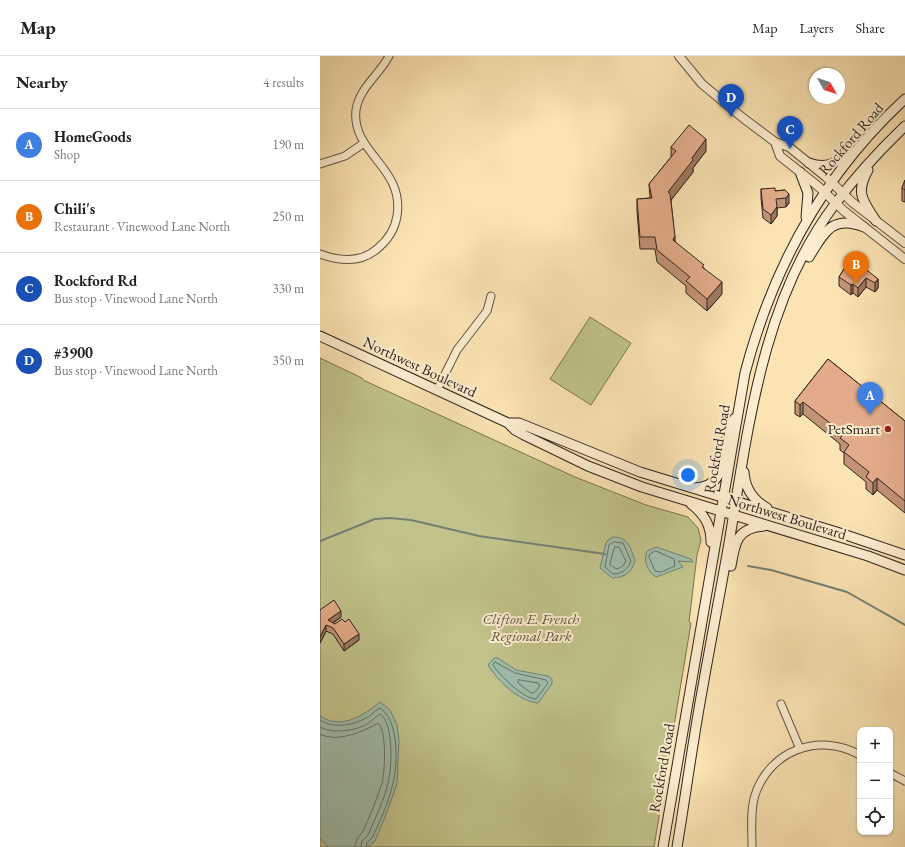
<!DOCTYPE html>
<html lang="en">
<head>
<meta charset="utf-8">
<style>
	:root { --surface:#fff; --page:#f6f6f6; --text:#222; --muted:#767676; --line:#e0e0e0; --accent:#111827 }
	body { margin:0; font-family:"EB Garamond",serif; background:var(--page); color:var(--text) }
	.controls { position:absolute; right:12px; bottom:12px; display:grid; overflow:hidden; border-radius:8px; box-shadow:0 1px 3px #0004 }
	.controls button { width:36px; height:36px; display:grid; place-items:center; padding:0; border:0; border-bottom:1px solid var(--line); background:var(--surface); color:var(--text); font:20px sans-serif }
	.compass { position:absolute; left:489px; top:12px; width:36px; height:36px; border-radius:50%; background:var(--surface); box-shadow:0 1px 3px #0004; rotate:129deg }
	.you { position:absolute; left:368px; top:419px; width:14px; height:14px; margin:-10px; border:3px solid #fff; border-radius:50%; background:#1a73e8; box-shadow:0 0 0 6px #1a73e833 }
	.badge { display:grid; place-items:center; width:26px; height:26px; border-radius:50%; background:var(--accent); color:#fff; font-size:13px; font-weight:700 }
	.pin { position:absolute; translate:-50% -33px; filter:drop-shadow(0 1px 2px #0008) }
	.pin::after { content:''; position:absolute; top:21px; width:14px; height:12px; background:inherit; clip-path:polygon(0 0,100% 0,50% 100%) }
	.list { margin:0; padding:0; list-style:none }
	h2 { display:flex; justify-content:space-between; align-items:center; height:52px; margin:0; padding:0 16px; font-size:17px }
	h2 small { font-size:13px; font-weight:400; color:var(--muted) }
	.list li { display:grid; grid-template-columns:26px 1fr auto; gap:12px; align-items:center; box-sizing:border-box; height:72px; padding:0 16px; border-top:1px solid var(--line) }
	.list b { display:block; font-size:15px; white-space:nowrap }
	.list p { margin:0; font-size:13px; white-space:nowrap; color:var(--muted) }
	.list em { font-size:13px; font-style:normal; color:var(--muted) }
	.icon { flex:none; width:22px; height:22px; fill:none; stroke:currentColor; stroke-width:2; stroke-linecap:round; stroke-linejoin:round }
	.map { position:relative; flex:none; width:585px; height:791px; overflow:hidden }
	header { display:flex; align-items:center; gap:24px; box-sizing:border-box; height:56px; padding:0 20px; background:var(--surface); border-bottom:1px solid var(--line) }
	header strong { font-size:19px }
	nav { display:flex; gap:22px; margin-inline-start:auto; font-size:14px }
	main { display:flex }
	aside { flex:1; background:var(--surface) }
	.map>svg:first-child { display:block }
	.green { fill:#c1c38b; stroke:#787354 }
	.water { fill:#9fbeac; stroke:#728073 }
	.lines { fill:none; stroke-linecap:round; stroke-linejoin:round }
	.shore { stroke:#677064; stroke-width:1 }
	.stream { stroke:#728073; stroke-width:2 }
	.minor-casing { stroke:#625342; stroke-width:9 }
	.tertiary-casing { stroke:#625342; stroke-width:10 }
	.secondary-casing { stroke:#2f231d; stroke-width:11 }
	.minor { stroke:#fcedce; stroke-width:7 }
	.tertiary { stroke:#fcedce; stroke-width:8 }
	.secondary { stroke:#fcedce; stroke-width:9 }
	.wall { fill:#c39376; stroke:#2f231d }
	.shaded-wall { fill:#9f7860; stroke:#2f231d }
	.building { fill:#e3ab89; stroke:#2f231d }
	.poi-dot { fill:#8f2418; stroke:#fcedce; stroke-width:1.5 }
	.labels { text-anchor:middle; stroke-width:4; stroke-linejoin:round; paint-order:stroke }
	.street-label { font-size:15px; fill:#2f231d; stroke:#fcedce }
	.poi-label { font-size:15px; fill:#2f231d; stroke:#fcedce; text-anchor:end }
	.park-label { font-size:15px; font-style:italic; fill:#5b533e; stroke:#fcedce }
</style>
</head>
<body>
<header>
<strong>Map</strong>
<nav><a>Map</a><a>Layers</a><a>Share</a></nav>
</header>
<main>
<aside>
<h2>Nearby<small>4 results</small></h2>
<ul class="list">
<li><span class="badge" style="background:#3f7fe0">A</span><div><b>HomeGoods</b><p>Shop</p></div><em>190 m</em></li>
<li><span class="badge" style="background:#e8710a">B</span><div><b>Chili's</b><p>Restaurant · Vinewood Lane North</p></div><em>250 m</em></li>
<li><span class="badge" style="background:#1a4fb4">C</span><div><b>Rockford Rd</b><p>Bus stop · Vinewood Lane North</p></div><em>330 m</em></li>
<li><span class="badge" style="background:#1a4fb4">D</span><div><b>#3900</b><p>Bus stop · Vinewood Lane North</p></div><em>350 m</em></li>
</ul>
</aside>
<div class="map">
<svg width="585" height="791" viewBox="0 0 585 791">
	<rect width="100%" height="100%" fill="#fbe3b3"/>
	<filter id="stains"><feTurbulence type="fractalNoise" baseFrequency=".005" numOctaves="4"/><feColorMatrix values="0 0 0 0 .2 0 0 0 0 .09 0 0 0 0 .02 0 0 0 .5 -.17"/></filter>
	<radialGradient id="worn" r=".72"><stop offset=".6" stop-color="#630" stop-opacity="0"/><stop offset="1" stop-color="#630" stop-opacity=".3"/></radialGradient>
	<path class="green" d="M270,261L311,287L271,349L230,323Z
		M0,302L42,322L43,324L255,421L326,449L368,461L378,472L381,484L377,499L369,566L371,567L334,791H0Z"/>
	<path class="water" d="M293,481C309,481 310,492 315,504C313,516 304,522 292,522L280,512L286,487L288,484Z
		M336,491L371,503L373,506L358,505L363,511L336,521C327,515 323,504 327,495Z
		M174,602H178L196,614L228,620L232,623V628L218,647C198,645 178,625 168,609Z
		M60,646L70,654L77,669L79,684L77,728L65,761L55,785L48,791H8L0,782V660C21,674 43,660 60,646Z"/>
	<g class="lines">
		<path class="shore" d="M294,486L303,487L311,505C308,513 302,518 293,518L285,511L289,489Z
			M295,491H299L306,505L303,510L297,513L290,509Z
			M336,495L354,503L355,510L341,516L335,515L329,501L330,498Z
			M175,606L195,617L226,624L228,627L216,643C204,643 180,620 173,609Z
			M200,624L218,627L220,630L214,637H211L198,627V624Z
			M0,664C12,672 29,670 42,664C49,662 54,655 60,652C79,664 78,708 73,727C69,746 60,765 52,782L47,787L46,791
			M0,671C11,678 36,675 47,668C52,665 55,661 60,658C74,667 72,712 68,727C64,745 55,762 48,779L42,785L41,791
			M0,678C17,687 43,676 58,667C67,675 65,715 62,727C57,742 51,758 44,773C41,780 35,782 35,791"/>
		<path class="stream" d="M0,485L55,463L70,462L91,464L159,480L285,498
			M428,510L451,514L527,536L585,569"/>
		<defs>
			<path id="minor" d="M0,108L25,100L44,87
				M0,198C19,205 41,207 57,193C68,184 75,173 77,160C85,111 31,97 36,54C39,32 60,18 69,0
				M117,334L137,294L167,255L171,240
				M461,648L480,693
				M570,717L585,725
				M432,791C432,774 430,755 435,739C450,694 499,676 540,699"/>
			<path id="tertiary" d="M359,0L382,28L423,62L455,86L469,91L506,121L532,146L585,187
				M455,86L460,100L499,131L524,155L585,203"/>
			<path id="secondary" d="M489,107C506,113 517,108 528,95
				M548,114C535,137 543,145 556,165
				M480,116L488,137L486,161
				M489,201C504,177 512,158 544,171
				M0,280L188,367H199L209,371L320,416L523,478L585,499
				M188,367L195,374L204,379L268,410L322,431L548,500L585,514
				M424,416C425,433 433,444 447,452
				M374,432C414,432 398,383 415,362
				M371,448C384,458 391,469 391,486
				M411,510C415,486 417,472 444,470
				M343,791L425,317C453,211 503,118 585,43
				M357,791C366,737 373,684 383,630C391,584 400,538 408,493C428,375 441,246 515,148C536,120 560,94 585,70"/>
		</defs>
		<use href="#minor" class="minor-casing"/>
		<use href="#tertiary" class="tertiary-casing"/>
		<use href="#secondary" class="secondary-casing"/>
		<use href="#minor" class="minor"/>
		<use href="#tertiary" class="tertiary"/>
		<use href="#secondary" class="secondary"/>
	</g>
	<path class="wall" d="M351,91L386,95L373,112V116L351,144L355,186L384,212L402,238L387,255L366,237V230L337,206L335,193H320L317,155V143L330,142L329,128L351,101Z
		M585,124V146L582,145V132Z
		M441,133L455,135L465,134L469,147L466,151L457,152V160L451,168L443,162L441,142Z
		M529,205L558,223V232L555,236L546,231L538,241L533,237L531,239L519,230V221Z
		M508,303L585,365V457L557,434L553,439L546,433V426L524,408V397L520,394V388L483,358L480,361L475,358V345Z
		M0,554L21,561L13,567L39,584L24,595L13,578L6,575L0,587Z"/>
	<path class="shaded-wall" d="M386,83V95L373,112V116L348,148V136L372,102Z
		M469,138V147L466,151V142Z
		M457,151V160L451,168V159Z
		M355,180V192L353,184Z
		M546,222V231L538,241V232Z
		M558,223V232L555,236V227Z
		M402,226V238L387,255V243Z
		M533,228V237L531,239V229Z
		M483,346V358L480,361V349Z
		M557,422V434L553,439V427Z
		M21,555V561L8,570V564Z
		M6,569V575L0,587V581Z
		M39,578V584L24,595V588Z"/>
	<path class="building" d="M369,69L386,83L372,102L373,104L348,136L350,138L355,180L353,184L384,209L382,211L402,226L387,243L366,225L370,221L337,194L335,181H320L317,143L332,142L329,128L356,95L351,91Z
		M585,124V134L582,132Z
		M455,132V135L465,134L469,138L466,142L456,143L457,151L451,159L443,153L441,133Z
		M534,204L558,223L555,227L546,222L538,232L533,228L531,229L519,221L529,205Z
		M508,303L585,365V445L557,422L553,427L546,421L549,416L524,396L529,389L520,382L524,378L483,346L480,349L475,345Z
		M14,544L21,555L8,564L15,568L22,563L25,566L29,563L39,578L24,588L13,572L6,569L0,581V554Z"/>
	<circle class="poi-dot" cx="568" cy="373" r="4"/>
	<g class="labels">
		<g class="street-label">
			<text transform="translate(531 83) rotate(-49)" y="5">Rockford Road</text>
			<text transform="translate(100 311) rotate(25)" y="5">Northwest Boulevard</text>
			<text transform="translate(397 393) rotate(-80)" y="5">Rockford Road</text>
			<text transform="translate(467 461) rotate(17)" y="5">Northwest Boulevard</text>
			<text transform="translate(342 712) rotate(-80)" y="5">Rockford Road</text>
		</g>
		<g class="poi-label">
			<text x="560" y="378">PetSmart</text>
		</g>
		<g class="park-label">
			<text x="211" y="568">Clifton E. French<tspan x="211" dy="17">Regional Park</tspan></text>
		</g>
	</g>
	<rect width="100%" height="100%" filter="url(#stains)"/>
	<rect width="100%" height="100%" fill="url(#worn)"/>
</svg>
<div class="controls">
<button>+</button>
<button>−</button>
<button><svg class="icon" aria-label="locate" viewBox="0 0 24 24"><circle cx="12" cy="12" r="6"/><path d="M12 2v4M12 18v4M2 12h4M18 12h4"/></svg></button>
</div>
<svg class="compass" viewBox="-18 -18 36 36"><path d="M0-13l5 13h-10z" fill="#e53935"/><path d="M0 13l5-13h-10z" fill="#767676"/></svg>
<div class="you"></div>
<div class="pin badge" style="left:550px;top:359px;background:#3f7fe0">A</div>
<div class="pin badge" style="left:536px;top:228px;background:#e8710a">B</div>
<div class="pin badge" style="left:470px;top:93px;background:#1a4fb4">C</div>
<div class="pin badge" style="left:411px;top:61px;background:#1a4fb4">D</div>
</div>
</main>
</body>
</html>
